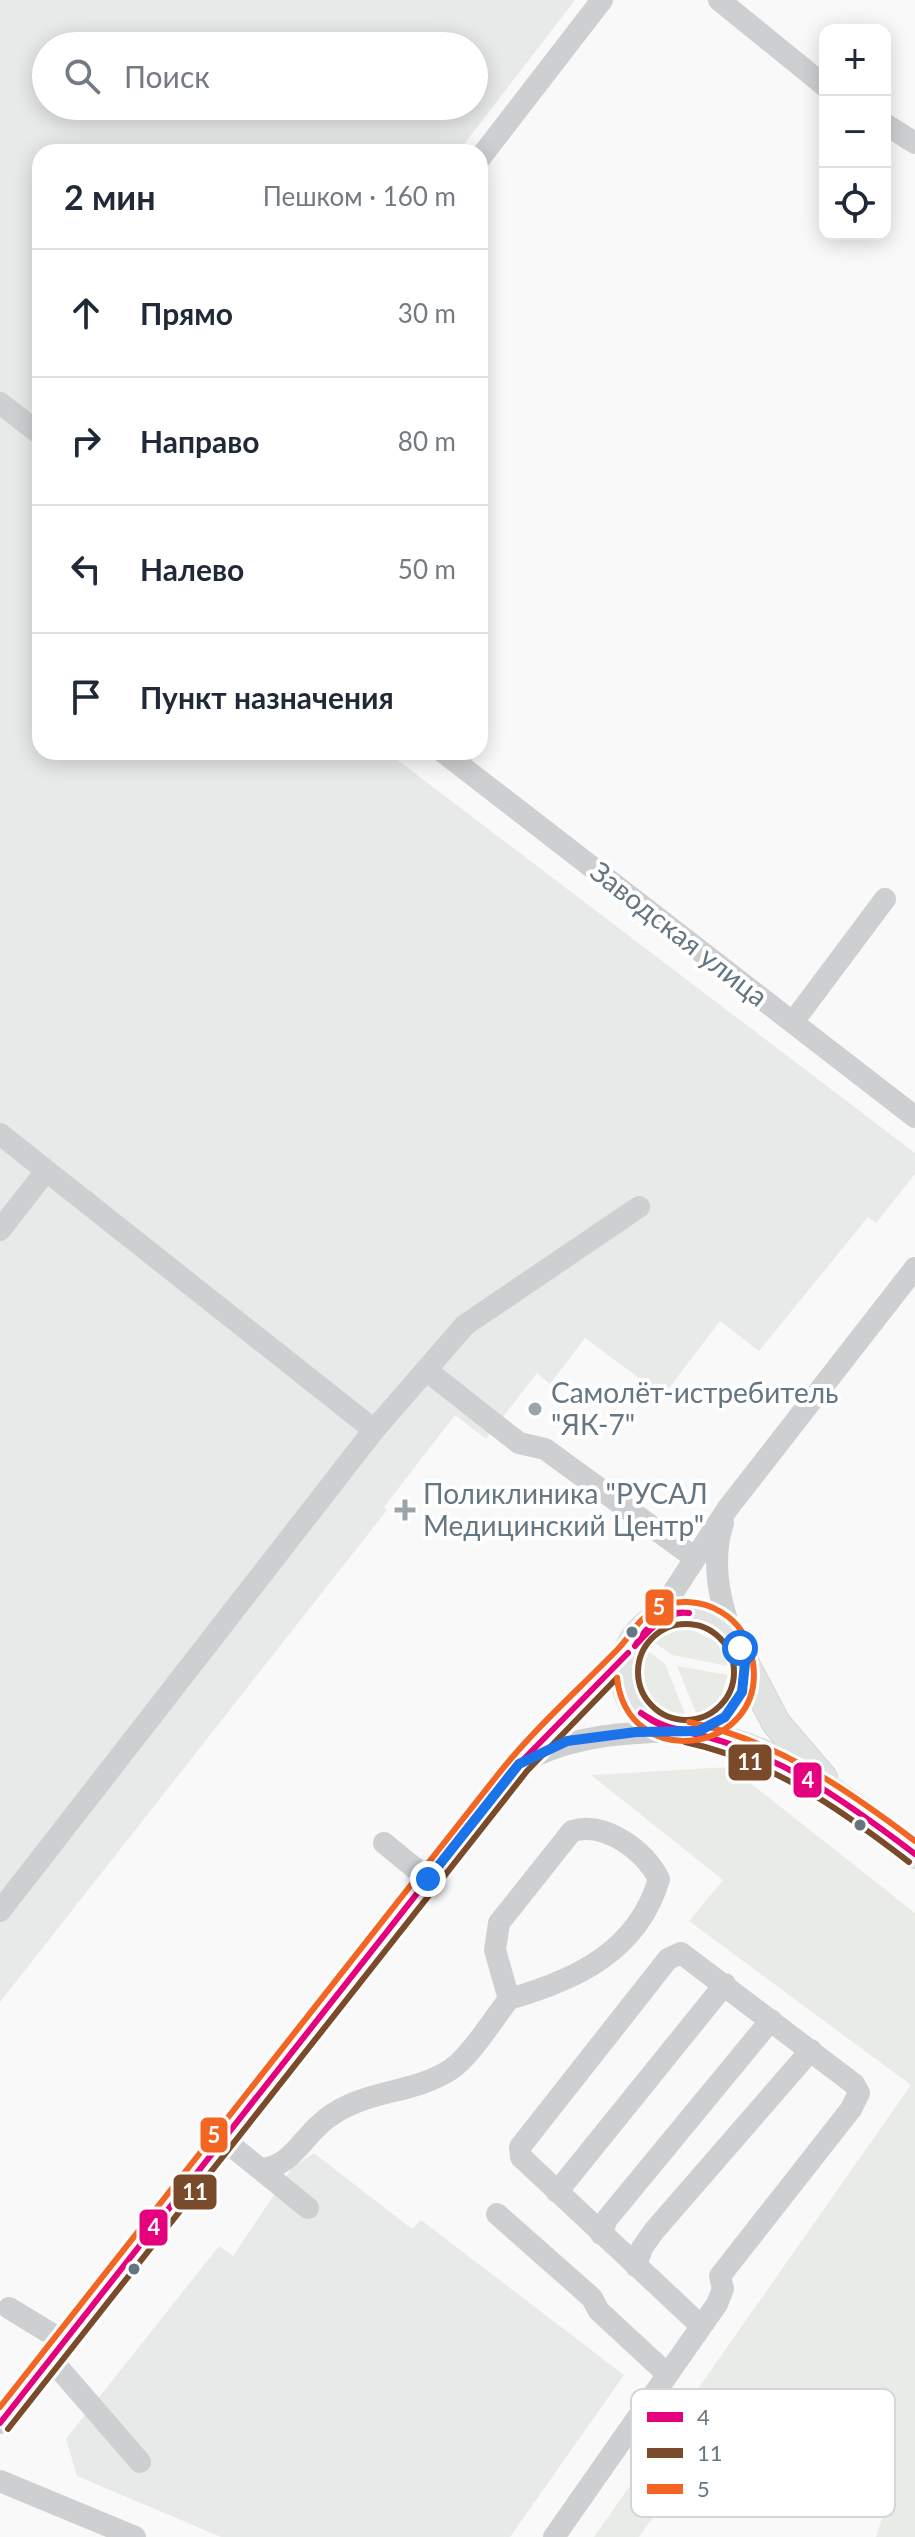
<!DOCTYPE html>
<html lang="ru">
<head>
<meta charset="utf-8">
<style>
	:root { --surface:#fff; --page:#f6f6f7; --text:#1f2937; --muted:#747a83; --line:#e0e1e3 }
	body { margin:0; font-family:Lato,sans-serif; background:var(--page); color:var(--text) }
	.controls { position:absolute; right:24px; top:24px; display:grid; overflow:hidden; border-radius:16px; box-shadow:0 4px 20px #0003 }
	.controls button { width:72px; height:72px; display:grid; place-items:center; padding:0; border:0; border-bottom:2px solid var(--line); background:var(--surface); color:var(--text); font:40px sans-serif }
	.stop { position:absolute; width:24px; height:24px; margin:-18px; border:6px solid #1a73e8; border-radius:50%; background:#fff }
	.stop.end { background:#1a73e8; border-color:#fff; box-shadow:0 2px 8px #0008 }
	.list { margin:0; padding:0; list-style:none }
	h2 { display:flex; justify-content:space-between; align-items:center; height:104px; margin:0; padding:0 32px; font-size:34px }
	h2 small { font-size:26px; font-weight:400; color:var(--muted) }
	.list li { display:grid; grid-template-columns:52px 1fr auto; gap:24px; align-items:center; box-sizing:border-box; height:128px; padding:0 32px; border-top:2px solid var(--line) }
	.list b { display:block; font-size:30px; white-space:nowrap }
	.list em { font-size:26px; font-style:normal; color:var(--muted) }
	.icon { flex:none; width:44px; height:44px; fill:none; stroke:currentColor; stroke-width:2; stroke-linecap:round; stroke-linejoin:round }
	.map { position:relative; flex:none; width:915px; height:2537px; overflow:hidden }
	.search { position:absolute; background:var(--surface); box-shadow:0 4px 20px #0003; left:32px; top:32px; width:456px; height:88px; display:flex; align-items:center; gap:20px; box-sizing:border-box; padding:0 28px; border-radius:44px; color:var(--muted); font-size:30px }
	.panel { position:absolute; background:var(--surface); box-shadow:0 4px 20px #0003; left:32px; top:144px; width:456px; height:616px; border-radius:24px }
	.map>svg:first-child { display:block }
	.built { fill:#e8e9e9; fill-rule:evenodd }
	.green { fill:#e8ebe6 }
	.lines { fill:none; stroke-linecap:round; stroke-linejoin:round }
	.major-casing { stroke:#d5d6d7; stroke-width:30 }
	.minor { stroke:#cecfd0; stroke-width:22 }
	.major { stroke:#e1e2e2; stroke-width:28 }
	.bus-1-casing { stroke:#fff; stroke-width:12 }
	.bus-2-casing { stroke:#fff; stroke-width:12 }
	.bus-3-casing { stroke:#fff; stroke-width:12 }
	.bus-1 { stroke:#e5007d; stroke-width:6 }
	.bus-2 { stroke:#7a4b2a; stroke-width:6 }
	.bus-3 { stroke:#f26522; stroke-width:6 }
	.route { stroke:#1a73e8; stroke-width:10 }
	.poi-dot { fill:#99a4ac; stroke:#fff; stroke-width:3 }
	.bus-dot { fill:#657683; stroke:#fff; stroke-width:3 }
	.labels { text-anchor:middle; stroke-width:8; stroke-linejoin:round; paint-order:stroke }
	.street-label { font-size:28px; fill:#657683; stroke:#fff }
	.poi-label { font-size:28px; fill:#657683; stroke:#fff; text-anchor:start }
	.key { fill:#fff; stroke:#d1d6da; stroke-width:2 }
	.key-label { font-size:22px; fill:#657683 }
	.line-badge { stroke:#fff; stroke-width:3 }
	.badge-label { font-size:22px; text-anchor:middle; font-weight:bold; fill:#fff }
</style>
</head>
<body>
<div class="map">
<svg width="915" height="2537" viewBox="0 0 915 2537">
	<rect width="100%" height="100%" fill="#f9f9f9"/>
	<path class="built" d="M0,0H575L458,152H40V752H387L915,1153V1174L876,1223L868,1217L759,1351L720,1321L663,1396L585,1338L550,1384L537,1373L486,1439L455,1415L384,1507L387,1510L0,2002ZM46,46H474V106H46Z
		M314,2153L412,2229L421,2220L624,2375L510,2537H221L77,2476L66,2439L219,2246L233,2256L292,2168Z"/>
	<path class="green" d="M690,1629L717,1642L728,1666L672,1655L654,1642L674,1630Z
		M648,1651L665,1664L686,1716C651,1717 632,1680 648,1651Z
		M677,1666L728,1675L720,1699L697,1715Z
		M730,1767L915,1913V2537H876L882,2518L704,2444L639,2537H594L911,2085L689,1921L723,1880L591,1775Z"/>
	<g class="lines">
		<defs>
			<path id="major" d="M625 1672a60 60 0 1 1 120 0a60 60 0 1 1-120 0Z
				M745,1664L776,1723L823,1778
				M690,1733C778,1746 847,1801 915,1854"/>
		</defs>
		<use href="#major" class="major-casing"/>
		<path class="minor" d="M719,0L825,86
			M885,124L915,143
			M480,158L602,0
			M0,403L40,434
			M443,752L915,1117
			M793,1022L885,899
			M0,1134L374,1430L465,1325L639,1207
			M0,1230L46,1171
			M426,1370L519,1443L545,1449L695,1558
			M723,1523C711,1559 719,1600 732,1635
			M655,1620L728,1508L915,1268
			M535,1756C580,1735 625,1733 674,1731
			M384,1843L428,1879
			M0,1911L374,1430
			M223,2139L308,2208
			M260,2169C292,2167 302,2137 326,2119C364,2089 411,2095 450,2070C470,2057 494,2018 509,1999L495,1950L499,1923L572,1831C605,1821 644,1850 659,1879C638,1951 576,1980 509,1999
			M557,2192L725,1984
			M497,2214L592,2298L599,2311L667,2374
			M601,2234L607,2219L771,2020
			M636,2266L642,2248L654,2231L811,2050
			M9,2308L63,2341
			M50,2358L140,2462
			M0,2423L519,1764L628,1653
			M0,2481L135,2537
			M554,2537L717,2304L723,2289L720,2276L851,2109L859,2093L854,2084L681,1953L668,1959L520,2147L521,2157L701,2326"/>
		<use href="#major" class="major"/>
		<defs>
			<path id="bus-1" d="M635,1646C646,1626 665,1609 689,1613
				M635,1646C649,1630 666,1610 689,1613
				M641,1713C666,1730 694,1738 721,1718
				M641,1713C665,1731 696,1742 721,1718
				M687,1732C776,1751 844,1800 915,1854
				M0,2423L519,1764L628,1653"/>
			<path id="bus-2" d="M638 1672a48 48 0 1 1 96 0a48 48 0 1 1-96 0Z
				M685,1742C772,1761 839,1808 909,1862
				M8,2429L527,1771L617,1678"/>
			<path id="bus-3" d="M689,1722C777,1741 845,1788 915,1841
				M0,2407C165,2197 331,1987 496,1777C532,1731 576,1692 617,1650C630,1637 637,1620 654,1610C674,1598 702,1600 721,1612C740,1623 750,1641 753,1663C766,1753 628,1774 617,1678"/>
		</defs>
		<use href="#bus-1" class="bus-1-casing"/>
		<use href="#bus-2" class="bus-2-casing"/>
		<use href="#bus-3" class="bus-3-casing"/>
		<use href="#bus-1" class="bus-1"/>
		<use href="#bus-2" class="bus-2"/>
		<use href="#bus-3" class="bus-3"/>
	</g>
	<g class="lines">
		<path class="route" d="M428,1879L519,1764L567,1741L636,1732L699,1731L725,1717L742,1692L745,1663L740,1648"/>
	</g>
	<g class="poi-dot">
		<circle cx="535" cy="1409" r="8"/>
		<path d="M401 1498h8v8h8v8h-8v8h-8v-8h-8v-8h8z"/>
	</g>
	<g class="bus-dot">
		<circle cx="632" cy="1632" r="7"/>
		<circle cx="860" cy="1825" r="7"/>
		<circle cx="134" cy="2269" r="7"/>
	</g>
	<g class="labels">
		<g class="street-label">
			<text transform="translate(679 934) rotate(38)" y="10">Заводская улица</text>
		</g>
		<g class="poi-label">
			<text x="551" y="1403">Самолёт-истребитель<tspan x="551" dy="32">"ЯК-7"</tspan></text>
			<text x="423" y="1504">Поликлиника "РУСАЛ<tspan x="423" dy="32">Медицинский Центр"</tspan></text>
		</g>
	</g>
	<rect x="631" y="2389" width="264" height="128" rx="12" class="key"/>
	<rect x="647" y="2412" width="36" height="10" fill="#e5007d"/>
	<rect x="647" y="2448" width="36" height="10" fill="#7a4b2a"/>
	<rect x="647" y="2484" width="36" height="10" fill="#f26522"/>
	<g class="key-label">
		<text x="697" y="2425">4</text>
		<text x="697" y="2461">11</text>
		<text x="697" y="2497">5</text>
	</g>
	<g class="line-badge">
		<rect x="644" y="1588" width="31" height="39" rx="8" fill="#f26522"/>
		<rect x="727" y="1743" width="46" height="39" rx="8" fill="#7a4b2a"/>
		<rect x="792" y="1761" width="31" height="38" rx="8" fill="#e5007d"/>
		<rect x="199" y="2116" width="30" height="38" rx="8" fill="#f26522"/>
		<rect x="172" y="2173" width="46" height="38" rx="8" fill="#7a4b2a"/>
		<rect x="138" y="2208" width="31" height="39" rx="8" fill="#e5007d"/>
	</g>
	<g class="badge-label">
		<text x="659" y="1615">5</text>
		<text x="750" y="1770">11</text>
		<text x="808" y="1788">4</text>
		<text x="214" y="2143">5</text>
		<text x="195" y="2200">11</text>
		<text x="154" y="2235">4</text>
	</g>
</svg>
<div class="controls">
<button>+</button>
<button>−</button>
<button><svg class="icon" aria-label="locate" viewBox="0 0 24 24"><circle cx="12" cy="12" r="6"/><path d="M12 2v4M12 18v4M2 12h4M18 12h4"/></svg></button>
</div>
<div class="stop" style="left:740px;top:1648px"></div>
<div class="stop end" style="left:428px;top:1879px"></div>
<div class="search"><svg class="icon" aria-label="search" viewBox="0 0 24 24"><circle cx="10" cy="10" r="6"/><path d="M15 15l6 6"/></svg>Поиск</div>
<section class="panel">
<h2>2 мин<small>Пешком · 160 m</small></h2>
<ul class="list">
<li><svg class="icon" aria-label="ahead" viewBox="0 0 24 24"><path d="M12 20V5M6 11l6-6 6 6"/></svg><div><b>Прямо</b></div><em>30 m</em></li>
<li><svg class="icon" aria-label="right" viewBox="0 0 24 24"><path d="M7 20v-9h11M14 6l5 5-5 5"/></svg><div><b>Направо</b></div><em>80 m</em></li>
<li><svg class="icon" aria-label="left" viewBox="0 0 24 24"><path d="M17 20v-9H6M10 6l-5 5 5 5"/></svg><div><b>Налево</b></div><em>50 m</em></li>
<li><svg class="icon" aria-label="arrive" viewBox="0 0 24 24"><path d="M6 21V4h12l-3 4 3 4H6"/></svg><div><b>Пункт назначения</b></div></li>
</ul>
</section>
</div>
</body>
</html>
